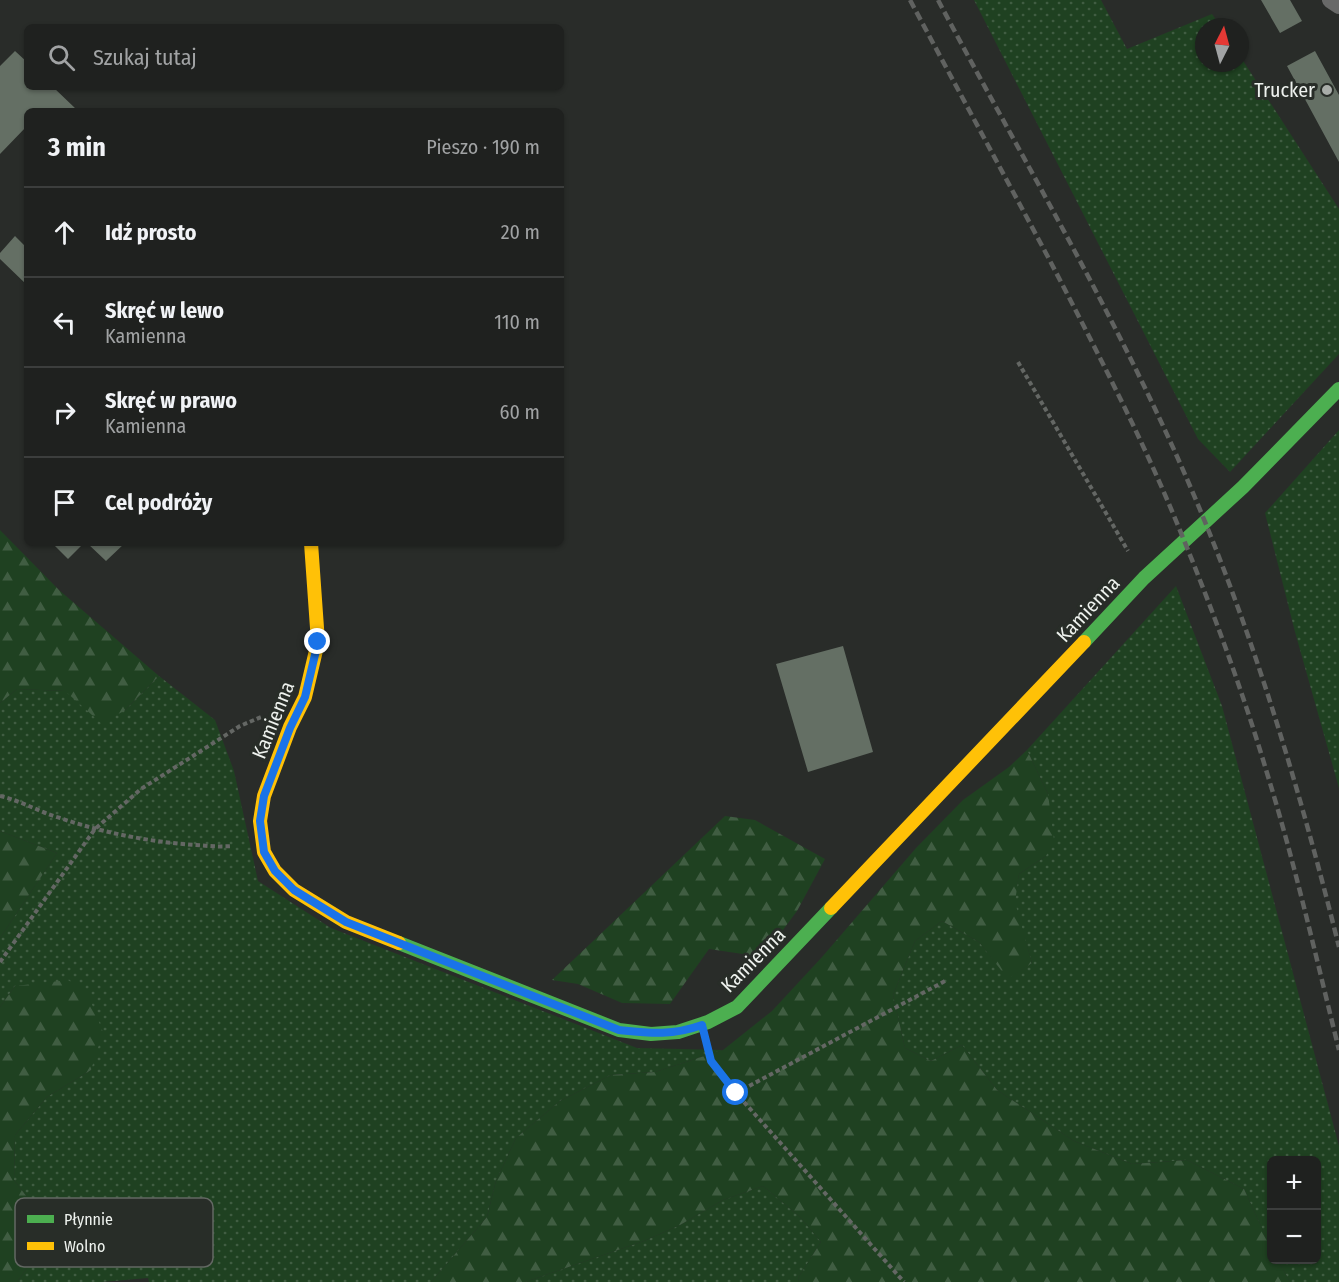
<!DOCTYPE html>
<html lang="pl">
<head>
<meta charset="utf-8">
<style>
	:root { --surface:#1f211f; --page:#272928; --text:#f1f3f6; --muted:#a1a3a4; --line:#3c3e3d }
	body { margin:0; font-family:"Fira Sans Condensed",sans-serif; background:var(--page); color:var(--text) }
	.controls { position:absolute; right:18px; bottom:18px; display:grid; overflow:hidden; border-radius:9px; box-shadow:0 2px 4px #0004 }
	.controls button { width:54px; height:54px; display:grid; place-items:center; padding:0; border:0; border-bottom:2px solid var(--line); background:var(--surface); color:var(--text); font:30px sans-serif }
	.compass { position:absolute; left:1195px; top:18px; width:54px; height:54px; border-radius:50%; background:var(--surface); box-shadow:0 2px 4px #0004; rotate:6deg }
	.stop { position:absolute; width:18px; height:18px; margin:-14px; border:4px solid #1a73e8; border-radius:50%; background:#fff }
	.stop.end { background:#1a73e8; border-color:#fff; box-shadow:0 2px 6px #0008 }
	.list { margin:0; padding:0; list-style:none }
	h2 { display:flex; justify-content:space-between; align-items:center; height:78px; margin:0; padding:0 24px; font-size:26px }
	h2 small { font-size:20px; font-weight:400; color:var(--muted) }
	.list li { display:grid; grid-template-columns:39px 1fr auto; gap:18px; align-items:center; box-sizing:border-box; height:90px; padding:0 24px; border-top:2px solid var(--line) }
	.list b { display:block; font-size:22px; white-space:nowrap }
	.list p { margin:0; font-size:20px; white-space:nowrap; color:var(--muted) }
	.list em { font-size:20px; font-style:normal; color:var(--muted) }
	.icon { flex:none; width:33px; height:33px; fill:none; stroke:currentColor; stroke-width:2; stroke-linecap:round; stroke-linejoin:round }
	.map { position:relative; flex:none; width:1339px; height:1282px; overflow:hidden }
	.search { position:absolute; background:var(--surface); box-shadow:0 2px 4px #0004; left:24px; top:24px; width:540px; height:66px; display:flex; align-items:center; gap:15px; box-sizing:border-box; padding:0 21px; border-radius:9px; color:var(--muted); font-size:22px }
	.panel { position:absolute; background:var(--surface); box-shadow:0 2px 4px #0004; left:24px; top:108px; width:540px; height:438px; border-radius:9px }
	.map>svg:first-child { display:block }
	.grass { fill:url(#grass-dots) }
	.forest { fill:url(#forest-firs) }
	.building { fill:#646f64 }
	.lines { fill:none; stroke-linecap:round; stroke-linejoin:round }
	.path { stroke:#646764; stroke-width:4; stroke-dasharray:4.5 3; stroke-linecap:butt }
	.lane { stroke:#686968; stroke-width:16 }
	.fast { stroke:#4caf50; stroke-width:14 }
	.slow { stroke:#ffc107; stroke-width:14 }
	.rail { stroke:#606260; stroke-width:4.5; stroke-dasharray:9 4.5; stroke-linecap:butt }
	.route { stroke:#1a73e8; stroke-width:8 }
	.poi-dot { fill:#a9ada9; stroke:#282d28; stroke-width:2 }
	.labels { text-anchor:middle; stroke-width:6; stroke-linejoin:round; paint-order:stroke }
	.poi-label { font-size:20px; fill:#eef2ee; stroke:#282d28; text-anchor:end }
	.street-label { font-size:20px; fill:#eef2ee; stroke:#282d28 }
	.key { fill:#282d28; stroke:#636863; stroke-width:1.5 }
	.key-label { font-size:16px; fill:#eef2ee }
</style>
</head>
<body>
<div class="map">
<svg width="1339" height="1282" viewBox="0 0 1339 1282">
	<defs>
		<pattern id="grass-dots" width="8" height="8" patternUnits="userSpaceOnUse" patternTransform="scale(1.5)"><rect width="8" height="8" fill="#1f4121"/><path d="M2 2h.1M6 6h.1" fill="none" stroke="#405d42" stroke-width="1.8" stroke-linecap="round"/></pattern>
		<pattern id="forest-firs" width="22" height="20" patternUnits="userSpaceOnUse" patternTransform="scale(1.5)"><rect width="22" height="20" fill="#1f4121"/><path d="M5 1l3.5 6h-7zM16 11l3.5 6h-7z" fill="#405d42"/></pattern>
	</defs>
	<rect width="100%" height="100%" fill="#292c29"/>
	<path class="grass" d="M974,0H1101L1127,49L1212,14L1221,27H1204V63H1240V56L1339,209V354L1230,472L1198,439Z
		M1339,430V788L1295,632L1265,513Z
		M1176,586L1222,706L1339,1146V1282H1290L1278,1260H1316V1160H1272L1271,1248L1244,1189L1187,1160L1132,1164L1074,1141L997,1090L962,1045L931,1061L905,1048L893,995L915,941L942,921L979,942L1008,978L1032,963L1014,902L1019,874L1046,856L1048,794L1027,750Z
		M159,676L215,720L234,771L258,881L331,928L637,1048L723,1050L655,1072L611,1075L560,1101L516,1138L496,1181L487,1217L431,1282H149L148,1278L102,1282H17L39,1251L43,1218L14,1180L15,1135L47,1097L91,1070L15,986L0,1007V938L57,853L0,831V703L17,689L65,691L124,711Z
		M763,1186L800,1217L821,1242L798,1278L799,1282H525L644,1241L680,1225L723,1200Z"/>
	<path class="forest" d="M0,530L59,590L159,676L124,711L101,723L65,691L17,689L0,703Z
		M1027,750L1048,794L1054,840L1046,856L1019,874L1015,902L1032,963L1008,979L979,942L942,921L915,941L893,995L905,1048L931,1061L962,1045L997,1090L1074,1141L1132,1164L1187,1160L1244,1189L1271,1248L1272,1260H1278L1290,1282H799L798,1278L821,1242L800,1217L763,1186L723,1200L680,1225L644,1241L525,1282H431L487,1217L496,1181L516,1138L560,1101L611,1075L655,1072L723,1050L772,1011L822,957L916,848L963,800L1009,767Z
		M725,816L755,820L825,859L797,911L763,957L709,949L670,1004L622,1003L578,984L552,980Z
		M0,831L57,853L0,938Z
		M68,980L87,992L103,1032L91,1070L47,1097L15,1135L14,1180L43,1218L39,1251L17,1282H0V1007L15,986Z"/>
	<path class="building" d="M1261,0H1290L1302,21L1280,33Z
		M15,51L27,62V87H53L76,109L75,111H27V126L0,154V66Z
		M1315,51L1339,95V162L1287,66Z
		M15,236L27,248V285L0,259V253Z
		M52,543H84L68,559Z
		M87,543H125L106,561Z
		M843,646L873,752L808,772L776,664Z"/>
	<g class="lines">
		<path class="path" d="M1018,362L1128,551
			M0,796C22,801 39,812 60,818C104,833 150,842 196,845C208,846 220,847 232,846
			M0,962L95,829L141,789L240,726L261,717
			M709,1054L711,1061L736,1093L904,1282
			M736,1093L947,980"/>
		<path class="lane" d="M1330,0L1339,6"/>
		<path class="fast" d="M1084,642L1144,578L1243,487L1339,389
			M399,943L619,1030L651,1034L678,1032L708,1022L737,1007L831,908"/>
		<path class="slow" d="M311,543L318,642L305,697L290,727L264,796L260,821L264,852L275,871L294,890L346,922L399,943
			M831,908L1084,642"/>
		<path class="rail" d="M910,0C956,86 1002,171 1048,257C1090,338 1133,420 1169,504C1206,592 1240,682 1267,773C1295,864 1316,957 1339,1050
			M938,0C1016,147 1101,290 1170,441C1244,602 1296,774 1339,947"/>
	</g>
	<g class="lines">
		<path class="route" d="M318,642L305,697L290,728L264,796L260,821L264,852L275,871L294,890L346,922L619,1030C649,1033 672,1036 702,1025L711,1061L736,1093"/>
	</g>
	<circle class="poi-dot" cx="1327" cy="90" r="6"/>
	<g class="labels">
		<g class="poi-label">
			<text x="1315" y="97">Trucker</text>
		</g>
		<g class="street-label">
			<text transform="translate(1088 609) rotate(-47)" y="7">Kamienna</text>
			<text transform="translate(273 720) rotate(-68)" y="7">Kamienna</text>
			<text transform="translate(753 960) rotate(-45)" y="7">Kamienna</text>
		</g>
	</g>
	<rect x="15" y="1198" width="198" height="69" rx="9" class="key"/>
	<rect x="27" y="1215" width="27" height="8" fill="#4caf50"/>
	<rect x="27" y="1242" width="27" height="8" fill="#ffc107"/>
	<g class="key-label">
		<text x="64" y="1225">Płynnie</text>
		<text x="64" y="1252">Wolno</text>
	</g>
</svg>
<div class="controls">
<button>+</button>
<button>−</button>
</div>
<svg class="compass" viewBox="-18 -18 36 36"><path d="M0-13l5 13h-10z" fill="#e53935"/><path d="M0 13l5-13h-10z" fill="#a1a3a4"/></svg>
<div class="stop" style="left:736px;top:1093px"></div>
<div class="stop end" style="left:318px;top:642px"></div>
<div class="search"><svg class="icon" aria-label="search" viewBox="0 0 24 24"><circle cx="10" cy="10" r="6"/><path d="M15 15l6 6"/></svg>Szukaj tutaj</div>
<section class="panel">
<h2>3 min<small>Pieszo · 190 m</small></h2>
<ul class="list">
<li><svg class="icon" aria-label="ahead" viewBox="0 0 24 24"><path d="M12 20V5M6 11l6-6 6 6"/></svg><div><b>Idź prosto</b></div><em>20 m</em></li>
<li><svg class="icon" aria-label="left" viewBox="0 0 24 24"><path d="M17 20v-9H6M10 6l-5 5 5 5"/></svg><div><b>Skręć w lewo</b><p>Kamienna</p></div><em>110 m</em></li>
<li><svg class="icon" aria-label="right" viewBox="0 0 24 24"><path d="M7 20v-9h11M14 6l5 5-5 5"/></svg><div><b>Skręć w prawo</b><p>Kamienna</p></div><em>60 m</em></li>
<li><svg class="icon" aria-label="arrive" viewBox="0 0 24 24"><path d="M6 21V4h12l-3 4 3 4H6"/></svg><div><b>Cel podróży</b></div></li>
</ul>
</section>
</div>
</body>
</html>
